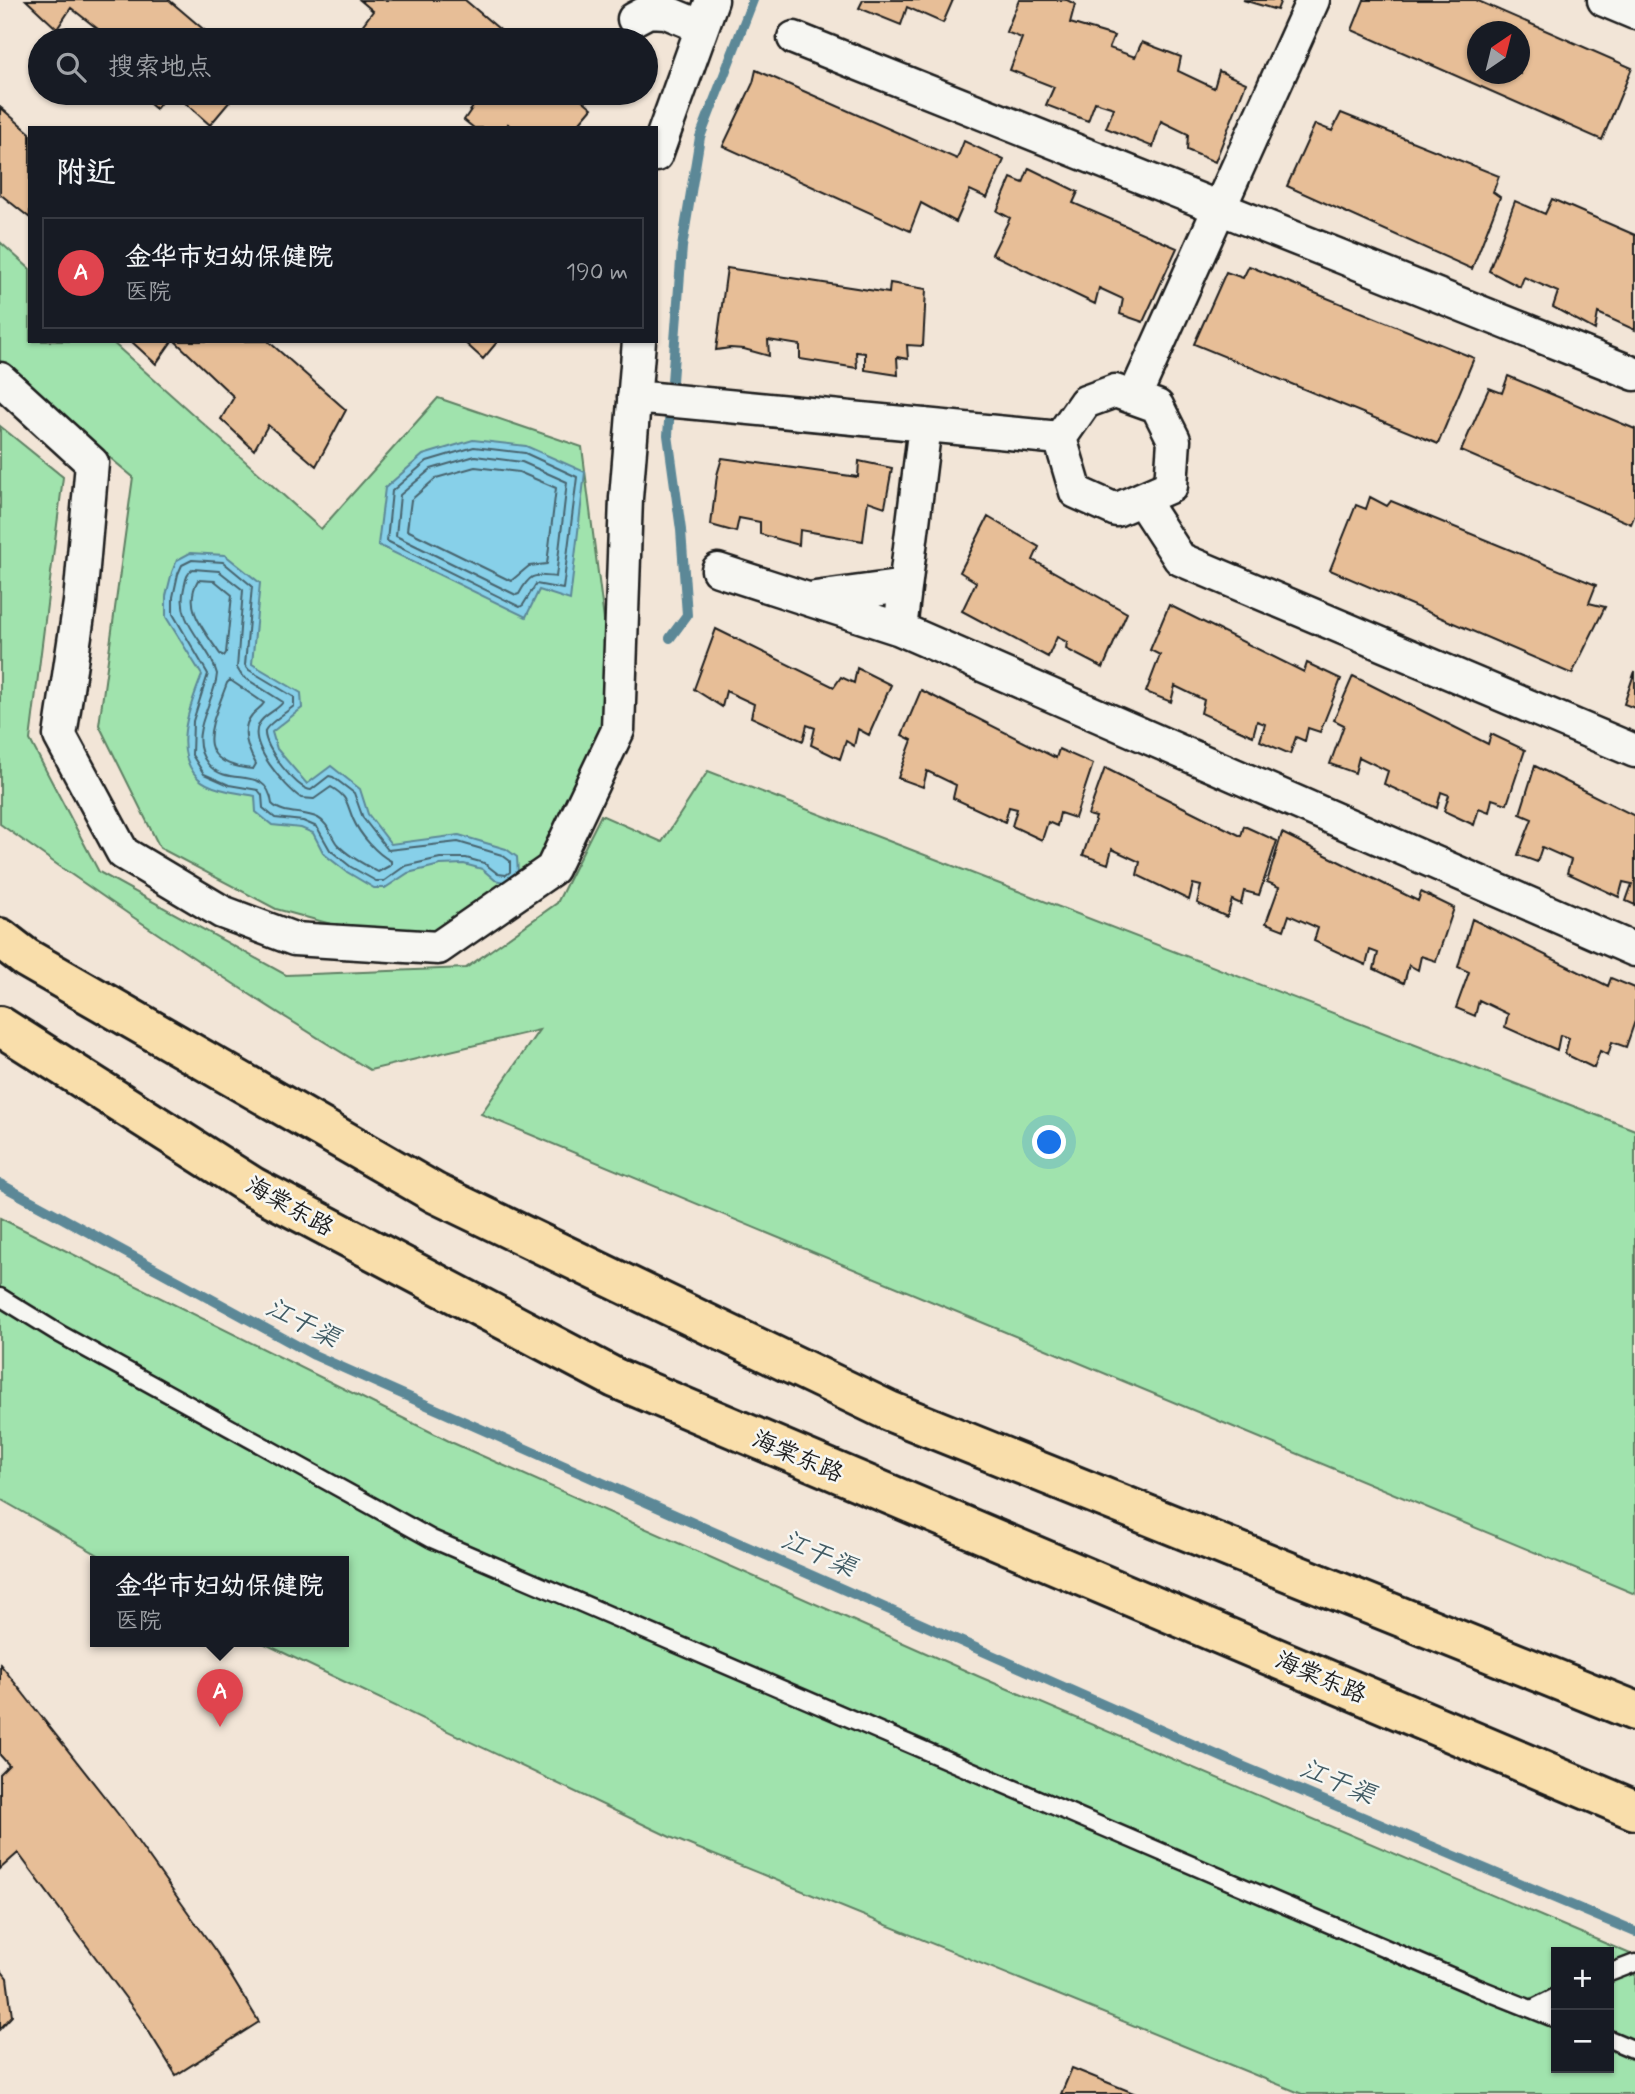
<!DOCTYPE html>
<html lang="zh">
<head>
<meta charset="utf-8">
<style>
	:root { --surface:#171b24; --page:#20242c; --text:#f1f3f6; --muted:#9ea1a6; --line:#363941; --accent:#8c9099 }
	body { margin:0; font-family:Mynerve,"LXGW WenKai TC",sans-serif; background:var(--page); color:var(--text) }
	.controls { position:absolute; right:21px; bottom:21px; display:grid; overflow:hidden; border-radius:0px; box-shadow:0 2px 5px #0004 }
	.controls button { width:63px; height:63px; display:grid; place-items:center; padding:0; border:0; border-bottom:2px solid var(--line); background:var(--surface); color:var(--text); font:35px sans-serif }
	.compass { position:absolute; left:1467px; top:21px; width:63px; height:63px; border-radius:50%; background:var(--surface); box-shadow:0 2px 5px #0004; rotate:35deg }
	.you { position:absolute; left:1050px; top:1143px; width:24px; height:24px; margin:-18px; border:5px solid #fff; border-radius:50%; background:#1a73e8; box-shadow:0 0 0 10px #1a73e833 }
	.badge { display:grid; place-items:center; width:46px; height:46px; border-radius:50%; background:var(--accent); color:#fff; font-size:23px; font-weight:700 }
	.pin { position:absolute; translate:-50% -58px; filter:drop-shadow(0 2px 4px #0008) }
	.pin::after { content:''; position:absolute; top:37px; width:24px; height:21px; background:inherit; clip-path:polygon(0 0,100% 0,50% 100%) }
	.popup { position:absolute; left:90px; top:1556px; width:259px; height:91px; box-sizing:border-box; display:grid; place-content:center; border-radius:0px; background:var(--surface); filter:drop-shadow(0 2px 5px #0005); font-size:23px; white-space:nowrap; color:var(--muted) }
	.popup b { font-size:26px; color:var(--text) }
	.popup::after { content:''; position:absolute; left:50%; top:100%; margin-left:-14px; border:14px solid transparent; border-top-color:var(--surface) }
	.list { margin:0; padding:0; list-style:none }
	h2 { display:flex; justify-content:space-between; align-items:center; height:91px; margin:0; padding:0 28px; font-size:30px }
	h2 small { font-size:23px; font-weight:400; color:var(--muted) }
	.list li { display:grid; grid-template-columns:46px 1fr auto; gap:21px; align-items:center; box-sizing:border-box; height:112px; margin:0 14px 14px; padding:0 14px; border:2px solid var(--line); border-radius:0px }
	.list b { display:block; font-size:26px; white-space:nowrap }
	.list p { margin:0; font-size:23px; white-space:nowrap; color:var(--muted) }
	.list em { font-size:23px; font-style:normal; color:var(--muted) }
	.icon { flex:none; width:38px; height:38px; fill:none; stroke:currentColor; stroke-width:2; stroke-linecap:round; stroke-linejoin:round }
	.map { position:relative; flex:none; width:1635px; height:2094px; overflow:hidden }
	.search { position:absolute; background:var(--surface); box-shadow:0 2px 5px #0004; left:28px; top:28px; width:630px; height:77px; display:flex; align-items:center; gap:18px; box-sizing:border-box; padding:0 24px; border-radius:38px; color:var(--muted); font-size:26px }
	.panel { position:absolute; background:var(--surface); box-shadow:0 2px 5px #0004; left:28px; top:126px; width:630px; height:217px; border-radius:0px }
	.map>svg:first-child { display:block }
	.green { fill:#a0e3ad; stroke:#5e8064; stroke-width:2; fill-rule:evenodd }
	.water { fill:#87d0e9; stroke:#5c8897; stroke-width:2 }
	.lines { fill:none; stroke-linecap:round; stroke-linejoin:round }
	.shore { stroke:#47646e; stroke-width:2 }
	.stream { stroke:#5c8897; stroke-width:10 }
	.building { fill:#e7be97; stroke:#1c1c1c; stroke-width:2; fill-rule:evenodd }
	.service-casing { stroke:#1c1c1c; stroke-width:21 }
	.minor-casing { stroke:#1c1c1c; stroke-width:37 }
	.primary-casing { stroke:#1c1c1c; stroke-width:44 }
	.service { stroke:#f6f6f2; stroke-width:16 }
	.minor { stroke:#f6f6f2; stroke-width:32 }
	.primary { stroke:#f9deab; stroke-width:38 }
	.labels { text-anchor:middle; stroke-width:5; stroke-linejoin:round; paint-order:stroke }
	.street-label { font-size:24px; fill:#1c1c1c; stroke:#f6f6f2 }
	.water-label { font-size:26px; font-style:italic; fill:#415b64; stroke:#f6f6f2 }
</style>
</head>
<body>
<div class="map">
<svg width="1635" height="2094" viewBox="0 0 1635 2094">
	<rect width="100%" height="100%" fill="#f2e5d7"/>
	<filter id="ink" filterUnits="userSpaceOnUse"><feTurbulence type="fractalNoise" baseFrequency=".0143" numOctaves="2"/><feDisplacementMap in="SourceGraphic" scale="14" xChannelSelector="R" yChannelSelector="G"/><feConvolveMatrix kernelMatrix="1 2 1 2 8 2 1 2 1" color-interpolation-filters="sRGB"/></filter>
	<g filter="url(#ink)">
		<path class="green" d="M0,242L30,269V341H111L321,529L438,398L582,447L618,730L552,869L415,947L276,909L160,848L99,725L133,477L0,366Z
			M0,426L63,477L30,740L99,872L286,975L466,968L557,903L601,815L662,842L708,771L1635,1130V1594L481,1114L539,1030L370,1070C244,993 121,911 0,824Z
			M0,1218L453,1443L980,1677L1635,1956V2094H1302L670,1837L259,1641H344V1561H109L0,1499ZM1556,1952H1609V2068H1556Z"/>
		<path class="water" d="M473,440L526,446L585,472L570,600L539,590L526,617L378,545L385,488L423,455Z
			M190,553L225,555L260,583L252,664L301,693L302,708L272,732L277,749L307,784L331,766L360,789L368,814L391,844L459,835L506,849L517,857L518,874L508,883L495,880L482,869L464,864L440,865L408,873L385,888H374L347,872L324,854L313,833L301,828L272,825L256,812L255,796C239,793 210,790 198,778C171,750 190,706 202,675L166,617V596L172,572L177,560Z"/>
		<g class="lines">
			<path class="shore" d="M474,447L525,453L577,477L563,589L536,584L523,605L520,607L387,541L392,491L427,461Z
				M475,456L522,462L567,482L556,577C534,575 531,572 519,594L516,595L396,536L400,495L431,469Z
				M475,467L519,472L556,488L547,564L529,566L511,581L407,530L411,500L436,478Z
				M192,560L223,562L252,586L245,665L249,670L294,697V706C288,711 266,725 265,731C263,747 297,790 311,790L329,776L333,777L354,793L363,818L388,850L458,842L502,855L510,861V872L506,875L498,874L484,863L466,858H440L405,866L384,881H376L351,867L330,850L317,827L303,821L275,818L263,808L262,795L258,790L229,785L204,774L192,755L193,721L208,674L173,614V597L178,574L182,565Z
				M193,569L219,571L243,590L237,668L242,676L283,702C277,711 264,714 259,724C247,744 285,787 301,798L314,799L331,787C348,797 346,802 353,819C360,835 377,854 391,861V865L378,872C364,864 348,856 337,844C330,835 329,824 318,818C303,811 283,815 272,804C267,763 228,789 208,764C185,736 215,703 217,674C209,642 175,625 184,588C186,580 186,574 193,569Z
				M198,580L215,581L232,595L226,653L224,656L220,654C205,631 182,608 198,580Z
				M230,680L264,703C261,708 256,710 252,715C240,729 248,750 256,764L253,769C189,763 212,725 227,683Z"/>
			<path class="stream" d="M670,638L687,615L681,530L668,435L682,247L700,137L753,0
				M0,1184L314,1355L1242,1766L1635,1932"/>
		</g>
		<path class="building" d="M26,0H169L216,40H112L71,8L57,29Z
			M360,0H465L512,40H369L359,30L373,11Z
			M863,0H953L943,23L907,7L901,25L859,8Z
			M1019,0H1067L1075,4L1070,23L1114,36L1109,48L1135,57L1142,42L1181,57L1178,71L1214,88L1219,71L1246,83L1215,162L1187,150L1188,134L1161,121L1153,147L1106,128L1114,108L1095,102L1088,121L1046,105L1054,87L1010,70L1022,38L1006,32Z
			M1243,0H1281L1277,10Z
			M1364,0H1476L1632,68L1602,140L1352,30ZM1478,32H1520V74H1478Z
			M756,70L957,159L964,141L1004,160L987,198L970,190L956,222L921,203L910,231L723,146L753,83Z
			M137,93H168L156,109Z
			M174,93H237L210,125Z
			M472,93H574L592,108L575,128H512L508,124L506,128H474L464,120L479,98Z
			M0,107L30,133V218L0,194Z
			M1341,113L1499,176L1493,192L1500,197L1472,269L1287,186L1315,124L1332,131Z
			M1029,168L1078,192L1073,203L1177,248L1143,322L1120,314L1123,299L1099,288L1095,304L992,254L1010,218L997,211L1011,178L1023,183Z
			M1552,199L1635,235V330L1598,313L1595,330L1553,307L1558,292L1524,277L1520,287L1489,271L1515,201L1545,214Z
			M1249,266L1474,358L1438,444L1194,344L1226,272L1243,278Z
			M727,268L889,293L890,283L926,289L923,346L907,345L908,359L897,357L898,375L865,370V353L856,352L857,368L800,359V345L768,340L769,356L744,349L730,348L716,350Z
			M131,341H172L156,364Z
			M175,341H268L346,410L316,466L268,425L254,450L221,419L234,397Z
			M463,341H498L483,359Z
			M1508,376L1635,429V514L1631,524L1461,451L1489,388L1502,393Z
			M722,458L858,477L859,461L892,468L885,507L868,501L863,541L800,530L799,545L760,534V522L739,518L736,532L711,525L717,475Z
			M1370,497L1387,506L1391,501L1596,585L1589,603L1605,607L1572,674L1330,570L1356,505L1366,509Z
			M988,517L1039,547L1033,560L1127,613L1103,668L1066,649L1067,642L1057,637L1048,657L962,611L976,582L960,572Z
			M1169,605L1304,672L1307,663L1341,679L1320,732L1308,728L1305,741L1296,737L1290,754L1260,741L1265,724L1257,721L1253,736L1201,713L1204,700L1175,686L1171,702L1146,692L1160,655L1150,650Z
			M716,629L834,687L841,677L854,683L857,668L891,685L869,735L858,729L854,746L846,741L840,759L811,745L815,728L807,725L803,741L751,717L754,704L726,691L722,707L694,689Z
			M1635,671V708L1624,704Z
			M1353,676L1488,744L1491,734L1525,750L1507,804L1492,799L1489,812L1479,808L1474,825L1444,811L1449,795L1441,792L1437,808L1384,784L1388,771L1359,757L1355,773L1330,764L1344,725L1334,720Z
			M921,690L1056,758L1059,749L1093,764L1075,818L1060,813L1057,826L1048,822L1042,840L1012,826L1017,809L1009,807L1005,822L953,798L956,785L927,771L923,787L898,778L912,740L902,735Z
			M1535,766L1635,816V905L1626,901L1632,884L1623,882L1619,897L1567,873L1571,860L1542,847L1537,862L1518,855L1532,819L1520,814Z
			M1105,768L1241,836L1244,826L1277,841L1259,895L1244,891L1241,904L1232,900L1227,917L1197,903L1201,886L1193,884L1189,900L1137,875L1140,862L1112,849L1108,864L1083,855L1096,817L1088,815Z
			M1282,833L1418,901L1421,892L1454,908L1436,961L1421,956L1418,970L1409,965L1404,983L1374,969L1378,953L1370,950L1366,965L1314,941L1318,928L1289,915L1284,930L1266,923L1279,887L1267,882Z
			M1472,919L1608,986L1611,978L1635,988V1021L1626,1047L1612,1042L1608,1055L1600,1051L1594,1068L1565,1054L1569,1038L1560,1035L1557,1050L1505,1027L1508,1014L1479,1000L1475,1016L1456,1008L1469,972L1458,967Z
			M0,1664L118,1814L217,1953L259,2022L176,2075L139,2016L18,1853L0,1869V1774L9,1765L0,1755Z
			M0,1969L7,1978L12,2016L0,2029Z
			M1072,2068L1136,2094H1061Z"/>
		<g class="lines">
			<defs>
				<path id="service" d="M0,1297L60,1334L432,1539L1476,1987L1556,2019
					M1609,1973L1635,1963
					M1532,2009L1556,1997
					M1609,2039L1635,2050"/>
				<path id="minor" d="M1604,0L1635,13
					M634,19L649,11L666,12L702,27
					M794,38L1635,374
					M656,155L712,0
					M0,379L92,463L80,602L60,736L123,853L222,912L294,939L438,948L552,869L618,730L626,498L639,341
					M1115,391L1157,406L1174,440L1171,486L1116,510L1076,492L1060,438L1085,402Z
					M634,397L1060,438
					M1134,398L1313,0
					M925,425L900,629L1635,950
					M1141,499L1180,559L1635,751
					M718,570L900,629
					M815,598L905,586"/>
				<path id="primary" d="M0,938L26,958L435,1193L889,1411L1635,1711
					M0,1026L253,1187L615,1378L1635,1810"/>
			</defs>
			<use href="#service" class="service-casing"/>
			<use href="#minor" class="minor-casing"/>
			<use href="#primary" class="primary-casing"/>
			<use href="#service" class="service"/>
			<use href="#minor" class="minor"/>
			<use href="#primary" class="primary"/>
		</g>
	</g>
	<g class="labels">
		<g class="street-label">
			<text transform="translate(290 1206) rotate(29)" y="8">海棠东路</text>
			<text transform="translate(798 1456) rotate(23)" y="8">海棠东路</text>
			<text transform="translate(1321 1677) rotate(23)" y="8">海棠东路</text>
		</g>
		<g class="water-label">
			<text transform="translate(303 1322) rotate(27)" y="9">江干渠</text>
			<text transform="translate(819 1553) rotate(24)" y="9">江干渠</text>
			<text transform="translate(1338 1781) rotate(23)" y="9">江干渠</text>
		</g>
	</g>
</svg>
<div class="controls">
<button>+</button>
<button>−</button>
</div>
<svg class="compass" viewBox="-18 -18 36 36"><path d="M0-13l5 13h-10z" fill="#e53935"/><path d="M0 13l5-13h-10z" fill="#9ea1a6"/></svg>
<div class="you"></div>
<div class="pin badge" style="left:220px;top:1727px;background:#e0444e">A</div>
<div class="popup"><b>金华市妇幼保健院</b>医院</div>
<div class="search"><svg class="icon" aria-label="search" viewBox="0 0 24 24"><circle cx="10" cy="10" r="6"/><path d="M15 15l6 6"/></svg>搜索地点</div>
<section class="panel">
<h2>附近<small></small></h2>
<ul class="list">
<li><span class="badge" style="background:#e0444e">A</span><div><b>金华市妇幼保健院</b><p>医院</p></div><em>190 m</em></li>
</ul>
</section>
</div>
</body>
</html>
